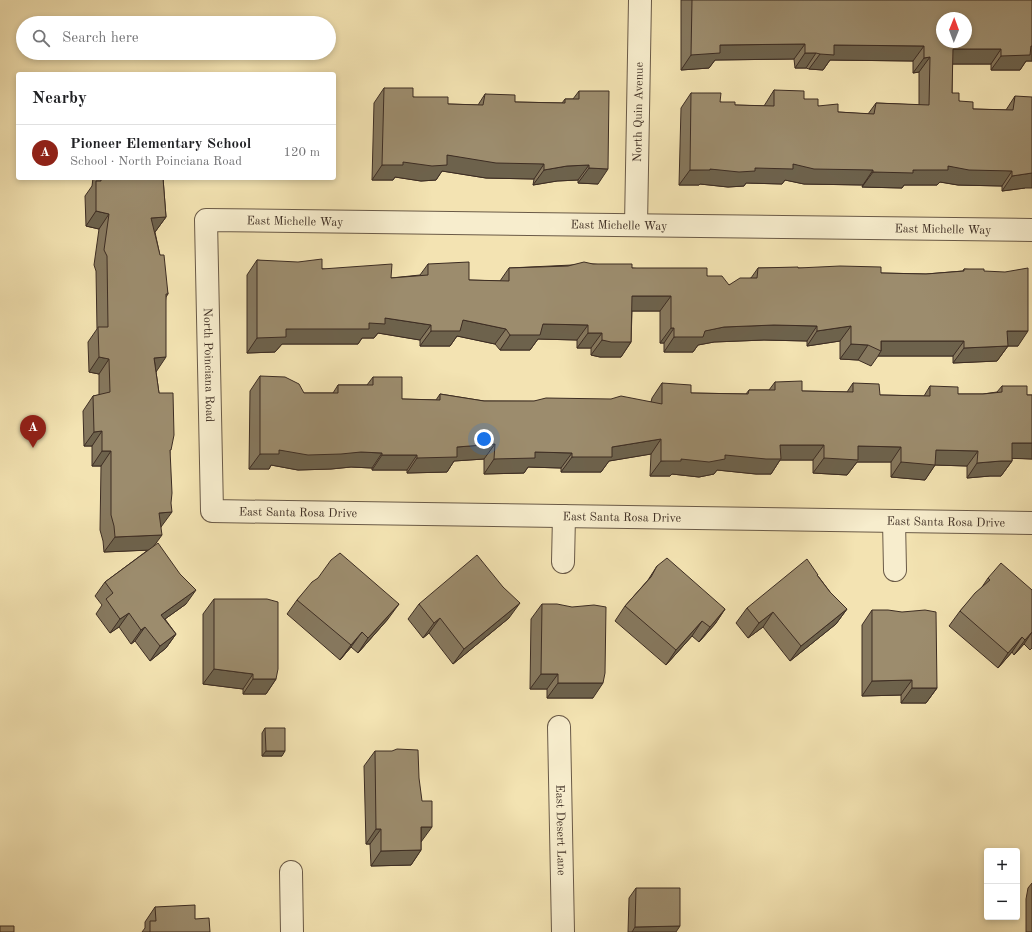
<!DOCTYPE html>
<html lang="en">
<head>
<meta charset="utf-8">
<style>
	:root { --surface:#fff; --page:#f2f2f2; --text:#202124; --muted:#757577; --line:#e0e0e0; --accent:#8f2418 }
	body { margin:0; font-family:"Old Standard TT",serif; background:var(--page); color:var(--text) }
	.controls { position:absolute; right:12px; bottom:12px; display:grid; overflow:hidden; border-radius:4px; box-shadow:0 2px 6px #0003 }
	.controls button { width:36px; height:36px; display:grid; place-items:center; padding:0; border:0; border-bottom:1px solid var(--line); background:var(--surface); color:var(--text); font:20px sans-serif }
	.compass { position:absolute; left:936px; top:12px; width:36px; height:36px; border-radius:50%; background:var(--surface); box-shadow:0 2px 6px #0003; rotate:1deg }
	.you { position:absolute; left:484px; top:439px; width:14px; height:14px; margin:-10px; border:3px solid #fff; border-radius:50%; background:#1a73e8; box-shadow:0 0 0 6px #1a73e833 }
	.badge { display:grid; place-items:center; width:26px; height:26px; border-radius:50%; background:var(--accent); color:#fff; font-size:13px; font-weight:700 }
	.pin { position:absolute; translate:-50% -33px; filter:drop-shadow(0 1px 2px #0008) }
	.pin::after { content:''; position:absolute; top:21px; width:14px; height:12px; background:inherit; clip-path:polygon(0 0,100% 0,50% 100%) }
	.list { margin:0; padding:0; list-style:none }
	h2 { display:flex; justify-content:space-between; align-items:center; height:52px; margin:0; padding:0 16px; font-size:17px }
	h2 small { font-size:13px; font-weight:400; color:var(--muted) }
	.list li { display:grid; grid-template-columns:26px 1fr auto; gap:12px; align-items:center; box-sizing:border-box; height:56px; padding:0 16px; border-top:1px solid var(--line) }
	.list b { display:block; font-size:15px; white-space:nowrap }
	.list p { margin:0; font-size:13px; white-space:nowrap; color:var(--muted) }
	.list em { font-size:13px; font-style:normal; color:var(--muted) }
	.icon { flex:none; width:22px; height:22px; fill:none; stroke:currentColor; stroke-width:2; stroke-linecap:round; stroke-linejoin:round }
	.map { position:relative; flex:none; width:1032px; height:932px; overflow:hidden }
	.search { position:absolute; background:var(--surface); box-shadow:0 2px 6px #0003; left:16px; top:16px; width:320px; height:44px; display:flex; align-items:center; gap:10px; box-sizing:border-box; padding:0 14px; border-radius:22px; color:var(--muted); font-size:15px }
	.panel { position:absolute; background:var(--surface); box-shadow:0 2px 6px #0003; left:16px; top:72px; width:320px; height:108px; border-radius:4px }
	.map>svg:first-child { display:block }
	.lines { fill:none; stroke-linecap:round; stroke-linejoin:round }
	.minor-casing { stroke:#6a5a47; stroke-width:24 }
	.minor { stroke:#f7edcd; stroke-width:22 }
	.wall { fill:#86785e; stroke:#3d2d23 }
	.shaded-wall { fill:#6d624c; stroke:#3d2d23 }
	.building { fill:#9c8c6d; stroke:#3d2d23; fill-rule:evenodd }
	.labels { text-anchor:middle; stroke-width:3; stroke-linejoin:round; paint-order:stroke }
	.street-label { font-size:12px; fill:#3d2d23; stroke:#f7edcd }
</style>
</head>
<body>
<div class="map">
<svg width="1032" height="932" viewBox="0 0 1032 932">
	<rect width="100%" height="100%" fill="#f3e3b2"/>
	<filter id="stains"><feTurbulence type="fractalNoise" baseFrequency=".005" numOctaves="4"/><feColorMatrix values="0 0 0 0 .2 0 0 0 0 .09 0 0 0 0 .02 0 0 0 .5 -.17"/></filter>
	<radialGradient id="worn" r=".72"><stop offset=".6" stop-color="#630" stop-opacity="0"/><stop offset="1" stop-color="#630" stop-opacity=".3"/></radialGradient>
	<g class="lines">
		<defs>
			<g id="minor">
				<path id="s1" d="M636,225L640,0"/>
				<path id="s2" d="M1032,230L206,220L212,511L1032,523"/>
				<path d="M894,521L895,570"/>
				<path d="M563,562L564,516"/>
				<path id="s3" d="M559,727L563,932"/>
				<path d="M291,872L292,932"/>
			</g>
		</defs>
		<use href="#minor" class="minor-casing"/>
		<use href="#minor" class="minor"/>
	</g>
	<path class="wall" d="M681,0H1032V61H1026L1020,70H991V64H952V93L959,101L973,109L1006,110L1015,96L1025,188L1002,191V186L958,185L940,182L937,185H904L902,188L862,187L863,185L804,184L785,180L782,184L746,183L744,186L728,187L700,184L699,185H679L681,108L691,93L720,102L735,105L764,106L774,90L804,99L818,106L838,112L868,114L876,103L919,105V72L913,73V61L830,60L823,70L809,69L806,68H795L794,59L715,60L709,68L681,70Z
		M384,88L413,97L448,104L478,105L485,94L515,102L562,103L565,99H573L579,91L598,184L578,183V180L557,181L533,185L534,179L486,178L442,171L436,180L421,181L395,177L393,180H372L374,103Z
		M93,178H163L166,217L155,232L168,294L166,297L156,372L159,393L170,452L161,527L154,546L186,604L165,619L176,634L166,648L150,661L135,641L131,644L119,627L110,633L96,614L102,605L95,596L105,582L148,550L104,552L103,541L100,530L101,466H92V446H84L83,411L93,396L99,395V374L89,372L88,342L97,329L96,271L94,265L99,229L86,226L85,196L92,186Z
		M257,260L391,278L420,275L428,264L469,280L500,281L509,268L593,264L632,268L707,276L729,285L751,278L758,268H798L881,273L926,274L963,271L964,269L984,271L1018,346H1008L997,361L953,363V356H878L871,366L858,360L840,359V341L807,346V341L764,340L714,342L698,345L693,352H664V343H660V311H632L631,342L621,357H600L591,355V348H577V340L538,339L530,350H500L495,344L457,336L450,346H420V340L378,333L374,338H362L358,344H282L275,352L247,353V275Z
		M260,376L304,393H333L338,385H367L373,377L402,399L436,400L440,394L484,401L651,402L652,398L662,383L691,393L746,394L749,390H769L775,382L802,391L847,392L853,383L880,395L924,396L930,386L958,394H983L997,392L1002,386L1027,395H1032V459L1012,458V461L1001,476H990L967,478V466L935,465L925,480L891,477V462H857L847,475L813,473V460H780L771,474H756L717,470L714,474L699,477L672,474L670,476H650L651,454L609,461L601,472H561V468L528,467L524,473L484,474V459L454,461L447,472L407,473V470H372V468L351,467L331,469L298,470L271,465L269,469H249L250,391Z
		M657,566L725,609L715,624L699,642L692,636L666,665L615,621L625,606L648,580Z
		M818,576L830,592L847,609L836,624L790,661L763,627L748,638L736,623L747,608Z
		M318,578L388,619L358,653L351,647L340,660L287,614L297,600Z
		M988,578L1032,590V648L1030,650L1024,644L1014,655L1012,652L998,668L949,626L960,611L982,587Z
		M503,587L509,618L453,664L429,633L423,638L408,619L419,604Z
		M214,599L276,679L266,694H243V689L203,684V614Z
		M542,604L593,698H547V689H530L531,619Z
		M872,610L937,688L926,703H901V695L862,696V625Z
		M265,728L282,756H262V733Z
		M375,751L421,842V850L411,865L371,866L370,844H366L364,766Z
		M1032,883V932H1026V899L1028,888Z
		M636,888L676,932H628L629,898Z
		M155,907L195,919L210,932H142L145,928V922Z"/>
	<path class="shaded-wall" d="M805,44L794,59L715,60L709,68L681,70L691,55L720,45Z
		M834,45L924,46L913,61L830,60L823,70L809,69L820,54Z
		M1031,46H1032V61H1026L1020,70H991L1001,56Z
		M953,49H1001L991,64H942Z
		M805,53H816L806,68H795Z
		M930,57L919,72L913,73L924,58Z
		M447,155L544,164L534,179L486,178L442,171L436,180L421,181L395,177L393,180H372L382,165Z
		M793,164L873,170L863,185L804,184L785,180L782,184L746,183L744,186L728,187L700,184L699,185H679L690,170L755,168Z
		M589,165L578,180L557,181L533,185L544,170L567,166Z
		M948,166L1012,171L1002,186L958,185L940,182L937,185H904L902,188L862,187L873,172L913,170Z
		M589,168L608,169L598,184L578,183Z
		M1032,173V188H1025L1002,191L1012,176Z
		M96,211L109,214L99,229L86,226Z
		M166,217L155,232L141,233L151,218Z
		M632,296H671L660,311H621Z
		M385,318L431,325L420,340L378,333L374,338H362L358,344H282L275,352L247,353L257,338L286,329L369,323Z
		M463,320L506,329L495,344L457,336L450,346H420L431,331Z
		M543,324L588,325L577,340L538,339L530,350H500L510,335Z
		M774,325L817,326L807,341L764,340L714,342L698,345L693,352H664L674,337L724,327Z
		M851,326L840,341L807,346L817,331Z
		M671,328H674L664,343H660Z
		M1007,331H1028L1018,346H997Z
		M588,333H602L591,348H577Z
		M602,340L631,342L621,357H600L591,355Z
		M881,341H964L953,356H878L881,351Z
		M851,344L868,345L858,360L840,359Z
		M1008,346L997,361L953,363L964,348Z
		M99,357L109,359L99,374L89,372Z
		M166,357L156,372L154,358Z
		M102,431L92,446H84L94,432Z
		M661,439L651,454L609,461L601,472H561L572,457L612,447Z
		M1012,443H1032V459L1001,458Z
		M495,444L484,459L454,461L447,472L407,473L417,458L457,447Z
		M780,445H824L813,460H780L771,474H756L717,470L714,474L699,477L672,474L670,476H650L661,461L725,455Z
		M858,446L901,447L891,462H857L847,475L813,473L824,458Z
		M279,450L361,452L382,453L372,468L351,467L331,469L298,470L271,465L269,469H249L260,454Z
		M936,450L978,451L967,466L935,465L925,480L891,477L901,462Z
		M102,451H111L101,466H92Z
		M535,452L572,453L561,468L528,467L524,473L484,474L494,459Z
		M382,455H417L407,470H372Z
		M1001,461H1012L1001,476H990L967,478L977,463Z
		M172,512L161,527L148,528L159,513Z
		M162,535L151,550L104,552L115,537Z
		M196,590L186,604L151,629L161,615Z
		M520,603L509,618L453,664L464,649Z
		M399,604L388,619L358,653L368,638Z
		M725,609L715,624L699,642L710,627Z
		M847,609L836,624L790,661L801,646Z
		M773,612L763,627L748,638L759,623Z
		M129,613L119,627L110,633L120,619Z
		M440,618L429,633L423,638L434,623Z
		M702,621L692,636L666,665L676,650Z
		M145,627L135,641L131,644L141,630Z
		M362,632L351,647L340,660L351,645Z
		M1032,632L1024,644L1014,655L1025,640Z
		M176,634L166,648L150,661L160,646Z
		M1022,637L1012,652L998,668L1008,653Z
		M214,669L253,674L243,689L203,684Z
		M541,674H558L547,689H530Z
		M253,679H276L266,694H243Z
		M912,680L901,695L862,696L872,681Z
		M558,683H603L593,698H547Z
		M912,688H937L926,703H901Z
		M266,751H285L282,756H262Z
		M421,827H432L421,842Z
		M376,829H381L370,844H366Z
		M421,850L411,865L371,866L381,851Z
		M680,926L676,932H632L635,927Z"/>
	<path class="building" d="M692,0H1032V46H1031L1030,55L1001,56V49H953L952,93H959V101L973,102V109L1013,110L1015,96L1032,97V173L1012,176V171L969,170L948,166V170H913V173L873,172V170L814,169L793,164V169L755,168V171L739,172L710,169V170H690L691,93H721L720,102H735V105L774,106V90L804,91V99H818V106L838,104V112L874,114L876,103L929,105L930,57L924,58V46L834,45V55L820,54L816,53H805V44L720,45V53L691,55ZM942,18H966V42H942Z
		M384,88H413V97H448V104L483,105L485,94L515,95V102L565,103V99H579V91H609L608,169L589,168V165L567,166L544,170V164L496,163L447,155V165L432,166L403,162V165H382Z
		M101,178H163L166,217L151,218L160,255H164L168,294H166V357L154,358L159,393H173L174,435L171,450H170L172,493L171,503L172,512L159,513L162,535L115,537L114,526L111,515V451H102V431L94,432L93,396L110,392L109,359L99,357L98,327H108L107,256L104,250L109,214L96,211V181H101Z
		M322,259V269L392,264L391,278L428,275V264L469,262V280L509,281V268L568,266L584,262L593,264H632V268H707V276H722L729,285L740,278H757L758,268L798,267V268L840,266L881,267V273L926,274L964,271V269H984V271L1005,272L1028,268V331H1007L1008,346L964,348V341H881V351L868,345L851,344V326L817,331V326L774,325L724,327L705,331L703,337H674V328H671V296H632L631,342H611L602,340V333H588V325L543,324L540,335H510L506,329L463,320L460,331H431V325L385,318V324L369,323V329H286V337L257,338V260L298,262Z
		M260,376L285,377L299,384L304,393H338V385H373V377H402V399L440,400V394L484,401H534L546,398L611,399L621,396L662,404V383L691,385V393L748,394L749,390H775V382L802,381V391L853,392V383L879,384L880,395L930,396V386L958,387V394H983L1002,392V386H1027V395H1032V443H1012V461H1001L977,463L978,451L936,450L935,465L901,462V447L858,446V460L824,458V445H780L781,459H766L725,455V459L709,462L681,459V461H661V439L612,447V457H572V453L535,452V458L494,459L495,444L457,447V457L417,458V455H382V453L361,452L341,454L308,455L279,450V454H260Z
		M158,543L180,574L196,590L161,615L176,634L160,646L145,627L141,630L129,613L120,619L106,599L113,593L105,582Z
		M340,553L399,604L368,638L362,632L351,645L297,600L312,582L318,578L331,560Z
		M477,555L503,587L520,603L464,649L440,618L434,623L419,604Z
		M667,558L725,609L710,627L702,621L676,650L625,606L651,577L657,566Z
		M807,559L818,575H817L830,592L847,609L801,646L773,612L759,623L747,608Z
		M1001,563L1032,590V632L1025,640L1022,637L1008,653L960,611L975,593L990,580L988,578Z
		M214,599H267L278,602V669L276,679H253V674L214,669Z
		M542,604H557L572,607L594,605L606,607L605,673L603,683H558V674H541Z
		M872,610H888L902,612L925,610L936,612L937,688H912V680L872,681Z
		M265,728H285V751H266Z
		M397,749L418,750L419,778L422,801H432V827H421V850L381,851V829H376L375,751H392Z
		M636,888H680V926L635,927Z
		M195,905V919L209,918L210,932H150V921H156L155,907Z
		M0,926H14V932H0Z"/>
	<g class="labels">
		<g class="street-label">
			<text dy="4" stroke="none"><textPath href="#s1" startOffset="113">North Quin Avenue</textPath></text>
			<text transform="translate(295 221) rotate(1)" y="4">East Michelle Way</text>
			<text transform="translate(619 225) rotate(1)" y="4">East Michelle Way</text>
			<text transform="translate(943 229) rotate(1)" y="4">East Michelle Way</text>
			<text dy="4" stroke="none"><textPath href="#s2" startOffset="971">North Poinciana Road</textPath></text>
			<text dy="4" stroke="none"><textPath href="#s2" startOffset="1203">East Santa Rosa Drive</textPath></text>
			<text dy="4" stroke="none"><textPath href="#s2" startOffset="1527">East Santa Rosa Drive</textPath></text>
			<text dy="4" stroke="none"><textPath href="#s2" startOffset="1851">East Santa Rosa Drive</textPath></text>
			<text dy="4" stroke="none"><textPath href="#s3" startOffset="103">East Desert Lane</textPath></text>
		</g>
	</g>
	<rect width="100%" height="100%" filter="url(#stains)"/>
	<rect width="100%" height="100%" fill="url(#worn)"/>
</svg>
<div class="controls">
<button>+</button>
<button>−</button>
</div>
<svg class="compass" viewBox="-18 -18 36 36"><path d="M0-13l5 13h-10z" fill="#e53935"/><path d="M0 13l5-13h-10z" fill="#757577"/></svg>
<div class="you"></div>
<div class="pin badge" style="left:33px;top:448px">A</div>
<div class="search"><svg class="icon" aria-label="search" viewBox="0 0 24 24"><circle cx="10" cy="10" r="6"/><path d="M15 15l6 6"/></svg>Search here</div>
<section class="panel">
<h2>Nearby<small></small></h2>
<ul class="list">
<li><span class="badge">A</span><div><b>Pioneer Elementary School</b><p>School · North Poinciana Road</p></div><em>120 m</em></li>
</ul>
</section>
</div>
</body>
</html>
